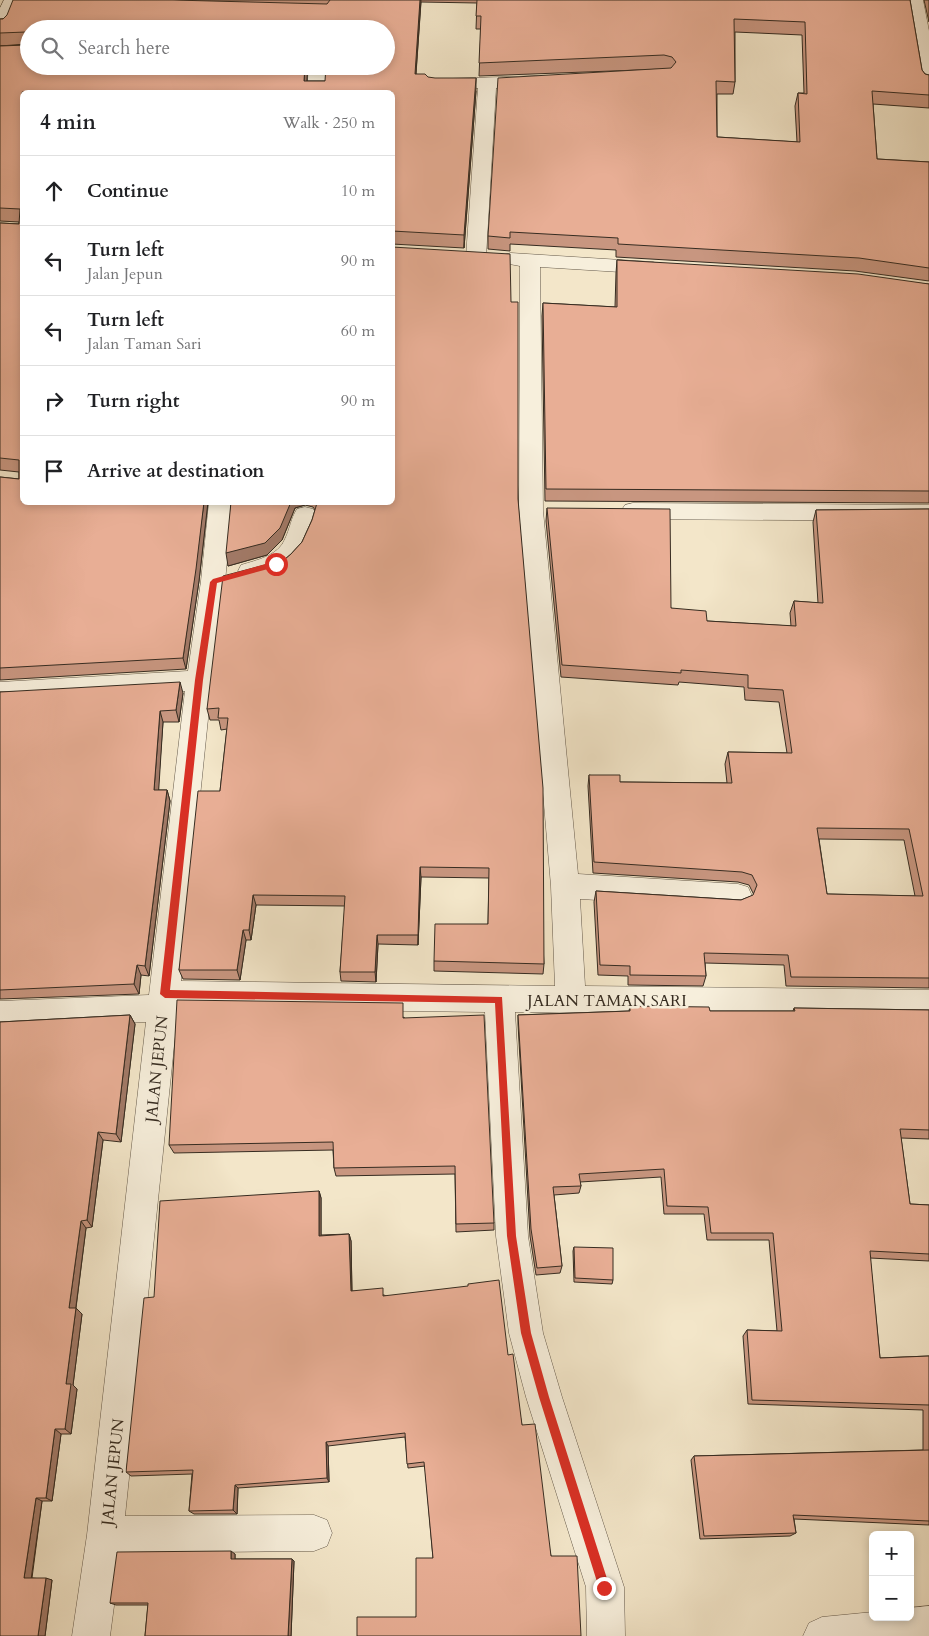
<!DOCTYPE html>
<html lang="en">
<head>
<meta charset="utf-8">
<style>
	:root { --surface:#fff; --page:#f6f6f6; --text:#202124; --muted:#757577; --line:#e0e0e0 }
	body { margin:0; font-family:Cardo,serif; background:var(--page); color:var(--text) }
	.controls { position:absolute; right:15px; bottom:15px; display:grid; overflow:hidden; border-radius:8px; box-shadow:0 2px 8px #0003 }
	.controls button { width:45px; height:45px; display:grid; place-items:center; padding:0; border:0; border-bottom:1px solid var(--line); background:var(--surface); color:var(--text); font:25px sans-serif }
	.stop { position:absolute; width:15px; height:15px; margin:-11px; border:4px solid #d93025; border-radius:50%; background:#fff }
	.stop.end { background:#d93025; border-color:#fff; box-shadow:0 1px 5px #0008 }
	.list { margin:0; padding:0; list-style:none }
	h2 { display:flex; justify-content:space-between; align-items:center; height:65px; margin:0; padding:0 20px; font-size:21px }
	h2 small { font-size:16px; font-weight:400; color:var(--muted) }
	.list li { display:grid; grid-template-columns:32px 1fr auto; gap:15px; align-items:center; box-sizing:border-box; height:70px; padding:0 20px; border-top:1px solid var(--line) }
	.list b { display:block; font-size:19px; white-space:nowrap }
	.list p { margin:0; font-size:16px; white-space:nowrap; color:var(--muted) }
	.list em { font-size:16px; font-style:normal; color:var(--muted) }
	.icon { flex:none; width:28px; height:28px; fill:none; stroke:currentColor; stroke-width:2; stroke-linecap:round; stroke-linejoin:round }
	.map { position:relative; flex:none; width:929px; height:1636px; overflow:hidden }
	.search { position:absolute; background:var(--surface); box-shadow:0 2px 8px #0003; left:20px; top:20px; width:375px; height:55px; display:flex; align-items:center; gap:12px; box-sizing:border-box; padding:0 18px; border-radius:28px; color:var(--muted); font-size:19px }
	.panel { position:absolute; background:var(--surface); box-shadow:0 2px 8px #0003; left:20px; top:90px; width:375px; height:415px; border-radius:8px }
	.map>svg:first-child { display:block }
	.lines { fill:none; stroke-linecap:round; stroke-linejoin:round }
	.minor-casing { stroke:#655a4b; stroke-width:1 }
	.minor { fill:#f7efdc; fill-rule:evenodd }
	.wall { fill:#c89680; stroke:#362c21; fill-rule:evenodd }
	.shaded-wall { fill:#a27a68; stroke:#362c21 }
	.building { fill:#e8ae95; stroke:#362c21; fill-rule:evenodd }
	.route { fill:#d93025 }
	.labels { text-anchor:middle; stroke-width:5; stroke-linejoin:round; paint-order:stroke }
	.street-label { font-size:16px; fill:#362c21; stroke:#f7efdc }
</style>
</head>
<body>
<div class="map">
<svg width="929" height="1636" viewBox="0 0 929 1636">
	<rect width="100%" height="100%" fill="#f3e6c9"/>
	<filter id="stains"><feTurbulence type="fractalNoise" baseFrequency=".004" numOctaves="4"/><feColorMatrix values="0 0 0 0 .2 0 0 0 0 .09 0 0 0 0 .02 0 0 0 .5 -.17"/></filter>
	<radialGradient id="worn" r=".72"><stop offset=".6" stop-color="#630" stop-opacity="0"/><stop offset="1" stop-color="#630" stop-opacity=".3"/></radialGradient>
	<g class="lines">
		<defs>
			<path id="minor" d="M4,0H20L9,26L6,30L0,31V8Z
				M907,0H923L929,31V87L923,86L920,82Z
				M309,66H327L325,92H307Z
				M536,76L542,77L545,81L542,85L496,88L486,257L483,261L476,263L469,261L466,257L478,88L439,89L433,88L430,84L433,80L439,79Z
				M511,253L653,262L660,264L663,268L660,272L653,274L540,267L543,511L578,874L738,884L748,887L752,896L748,905L738,908L580,899L585,986L929,990V1018L515,1012L528,1236L543,1333L562,1397L624,1587L625,1636H587L586,1587L526,1397L509,1333L496,1236L485,1012L178,1008L125,1516L314,1515L327,1520L332,1533L327,1546L314,1551L121,1553L110,1636H72L87,1535L146,1022L0,1029V1001L149,995L185,691L0,702V682L188,671L201,581L209,502H233L225,581L212,680L181,981L555,986L551,886L519,511L520,266L504,263L501,259L504,255Z
				M633,503L929,505V521L633,519L625,517L621,511L625,505Z
				M305,507L313,509L317,515C308,547 301,564 268,575C258,578 251,580 241,577L238,571L241,565C257,560 278,556 285,539C290,529 291,518 297,509Z
				M929,1606V1636H803L809,1623L822,1617L873,1612V1617H910V1608Z"/>
		</defs>
		<use href="#minor" class="minor-casing"/>
		<use href="#minor" class="minor"/>
	</g>
	<path class="wall" d="M186,0H910L922,70L925,74L929,75V108L873,104L877,159L929,162V281L855,271L616,257V250L510,244V251L488,249V236L665,69L479,76L481,29H476L477,3L421,2L416,74L476,91L464,248L392,244V92L22,502H208L199,581L186,669L0,680V477L19,479V472L0,470V223L19,224V222L0,221V46L26,45L27,44L0,46V19ZM29,29H386L325,81H307ZM735,32L802,35L804,93H798L795,106L797,142L717,137V94H733L735,82Z
		M924,0H929V22Z
		M617,260L929,284V503L545,501L542,316L543,303L615,307L616,273Z
		M511,302L518,499L544,964L543,974L434,971V961L488,924L489,878L421,877L418,945L378,944L376,982L341,981L340,972L345,906L256,905L251,940H246L240,980L183,979L179,970L220,791L227,729L221,730L219,720H210L207,709L284,560L291,554L302,542L312,520L315,510L313,507L305,505L295,508L282,540L267,555L228,566L231,502H392Z
		M547,508L671,608L707,621L791,626L790,613L794,601L818,603L813,522L816,510L929,509V988L786,986L784,965L705,963L706,976L703,986L628,985V976L598,975L594,902L596,891L741,900L754,895L749,885L738,882L593,873L588,786L589,775L620,782L727,783L725,764L728,752L787,753L779,702L745,700L744,687L679,682L678,685L561,677L546,521ZM819,839L904,840L915,896L827,894Z
		M0,692L183,693L179,722H163L158,790H167L170,801L149,976L141,975L139,994L0,999Z
		M630,1006L710,1011H793L794,1008L929,1010V1139L901,1138L910,1204L929,1205V1261L870,1258L880,1358L929,1356V1525L794,1519L796,1533L790,1536L700,1539L691,1460L694,1456L923,1450V1410L748,1404L743,1336L747,1330L777,1331L769,1240H707L704,1214H664L661,1177L580,1182L581,1186L579,1193L554,1195L562,1266L560,1273L536,1275L530,1236L518,1024V1015L629,1011Z
		M130,1015L135,1024L121,1142L103,1140L92,1227L86,1228L76,1308L82,1314L73,1385L77,1389L71,1434H61L52,1501H42L32,1578L52,1580L45,1636H0V1022Z
		M404,1017L494,1223V1230L456,1232L455,1174L336,1176L334,1168L333,1150L174,1153L169,1145Z
		M319,1191L321,1198V1235L349,1234L351,1241L352,1291L384,1295L508,1355L522,1425L551,1556L416,1617L433,1558L425,1466L408,1468L405,1437L328,1446L329,1482L238,1488L237,1514H194L189,1511L192,1474L131,1476L126,1472L154,1297Z
		M574,1247L613,1280L612,1284L574,1282L573,1251Z
		M235,1554V1559H292L294,1561L291,1636H145L148,1605H116L110,1603Z"/>
	<path class="shaded-wall" d="M420,0H421L415,86V74Z
		M305,66H308L306,92L304,81Z
		M476,78V91L464,248V235Z
		M204,502H208L199,581L186,669L183,658Z
		M291,502H304L305,505L295,508L282,540L267,555L228,566L226,553Z
		M180,682L183,693L179,722L176,710Z
		M160,711L163,722L158,801L154,790Z
		M167,790L170,801L149,976L145,966Z
		M420,867L421,877L418,945V935Z
		M253,895L256,905L251,940L249,930Z
		M243,930L246,940L240,980L237,970Z
		M377,935L378,944L376,982L375,972Z
		M137,965L141,975L139,994L134,984Z
		M130,1015L135,1024L121,1142L116,1134Z
		M98,1132L103,1140L92,1227L87,1220Z
		M319,1191L321,1198V1242L319,1236Z
		M81,1221L86,1228L75,1314L69,1308Z
		M349,1234L351,1241L352,1297L351,1291Z
		M76,1308L82,1314L73,1385L77,1389L71,1434L65,1429L66,1384Z
		M55,1429L61,1434L52,1501L46,1498Z
		M326,1442L328,1446L329,1482L327,1478Z
		M235,1485L238,1488L237,1514L233,1510Z
		M36,1498L42,1501L31,1580L24,1578Z
		M231,1551L235,1554V1562L231,1559Z
		M292,1559L294,1561L291,1636H288Z
		M46,1578L52,1580L45,1636H38Z"/>
	<path class="building" d="M13,0H173L327,4L330,0H420L415,74H425L428,77L435,78H476L464,235L392,231V92H22V502H204L196,569L183,658L0,668V477L19,479V460L0,458V223L19,224L20,209L0,208V46L26,45L28,43V33L26,32L0,33V19H3L7,15ZM29,29H386V66H326L325,81H304L305,66H29Z
		M477,0H910L922,70L925,74L929,75V95L872,91L877,159L929,162V268L859,258L618,244V238L510,232V238L488,236L498,78L671,68L676,62L672,57L664,55L479,63L481,16H476ZM734,19L805,22L807,94L798,93L800,142L717,137L716,81L735,82Z
		M392,247L510,254L511,302H518V499L543,788L544,964L434,961L435,924H488L489,868L420,867L418,935H377L375,972H340L345,896L253,895L249,930H243L237,970H179L198,791H220L228,718H218L219,708L207,709L223,576L284,560L291,554L302,542L312,520L317,503V502H392Z
		M617,260L858,274L929,284V491L546,489L543,303L617,307Z
		M231,502H291L280,528L265,543L226,553Z
		M547,508L670,509L671,608L706,611L707,621L796,626L794,601L823,603L816,510L929,509V978L791,977L788,955L704,953L706,976L630,975V966L600,965L596,891L741,900L753,895L757,885L752,875L742,872L594,862L589,775H620V782L732,783L728,752L792,753L783,690L748,688V675L681,670V673L562,665ZM817,828L909,829L923,896L827,894Z
		M180,682L176,710L160,711L154,790H167L145,966L137,965L134,984L0,990V692Z
		M177,1000L403,1003V1018L484,1015L494,1223L456,1224L455,1166L334,1168L333,1142L169,1145Z
		M630,1006L709,1007L710,1011H795L794,1008L929,1010V1130L900,1129L910,1204L929,1205V1254L870,1251L880,1358L929,1356V1405L752,1400L747,1330L782,1331L773,1233H711L708,1207L667,1206L664,1169L579,1174L581,1186L553,1187L562,1266L537,1268L531,1229L518,1015L630,1011Z
		M130,1015L116,1134L98,1132L87,1220L81,1221L69,1308H76L66,1384H71L65,1429H55L46,1498H36L24,1578H46L38,1636H0V1022Z
		M319,1191V1236L349,1234L351,1291L383,1288V1296L468,1286V1284L499,1280L508,1355L513,1354L522,1425L535,1424L551,1556H577L581,1636H357V1617H416V1558H433L424,1462L407,1464L405,1433L326,1442L327,1478L235,1485L233,1510L189,1511L193,1470L126,1472L144,1298L154,1297L160,1201Z
		M574,1247L613,1248V1280L575,1278Z
		M929,1450V1521L793,1515L796,1533L704,1536L694,1456Z
		M231,1551V1559H292L288,1636H145L148,1603H110L117,1552Z"/>
	<path class="route" d="M276,561L279,562V566L217,583L203,680L170,990L502,997L516,1236L531,1333L549,1397L610,1588L608,1591L604,1593L601,1591L599,1588L539,1397L521,1333L507,1236L495,1003L165,998L160,994L195,680L210,582L213,579Z"/>
	<g class="labels">
		<g class="street-label">
			<text x="607" y="1006">JALAN TAMAN SARI</text>
			<text transform="translate(156 1069) rotate(-84)" y="6">JALAN JEPUN</text>
			<text transform="translate(112 1472) rotate(-84)" y="6">JALAN JEPUN</text>
		</g>
	</g>
	<rect width="100%" height="100%" filter="url(#stains)"/>
	<rect width="100%" height="100%" fill="url(#worn)"/>
</svg>
<div class="controls">
<button>+</button>
<button>−</button>
</div>
<div class="stop" style="left:276px;top:564px"></div>
<div class="stop end" style="left:604px;top:1588px"></div>
<div class="search"><svg class="icon" aria-label="search" viewBox="0 0 24 24"><circle cx="10" cy="10" r="6"/><path d="M15 15l6 6"/></svg>Search here</div>
<section class="panel">
<h2>4 min<small>Walk · 250 m</small></h2>
<ul class="list">
<li><svg class="icon" aria-label="ahead" viewBox="0 0 24 24"><path d="M12 20V5M6 11l6-6 6 6"/></svg><div><b>Continue</b></div><em>10 m</em></li>
<li><svg class="icon" aria-label="left" viewBox="0 0 24 24"><path d="M17 20v-9H6M10 6l-5 5 5 5"/></svg><div><b>Turn left</b><p>Jalan Jepun</p></div><em>90 m</em></li>
<li><svg class="icon" aria-label="left" viewBox="0 0 24 24"><path d="M17 20v-9H6M10 6l-5 5 5 5"/></svg><div><b>Turn left</b><p>Jalan Taman Sari</p></div><em>60 m</em></li>
<li><svg class="icon" aria-label="right" viewBox="0 0 24 24"><path d="M7 20v-9h11M14 6l5 5-5 5"/></svg><div><b>Turn right</b></div><em>90 m</em></li>
<li><svg class="icon" aria-label="arrive" viewBox="0 0 24 24"><path d="M6 21V4h12l-3 4 3 4H6"/></svg><div><b>Arrive at destination</b></div></li>
</ul>
</section>
</div>
</body>
</html>
